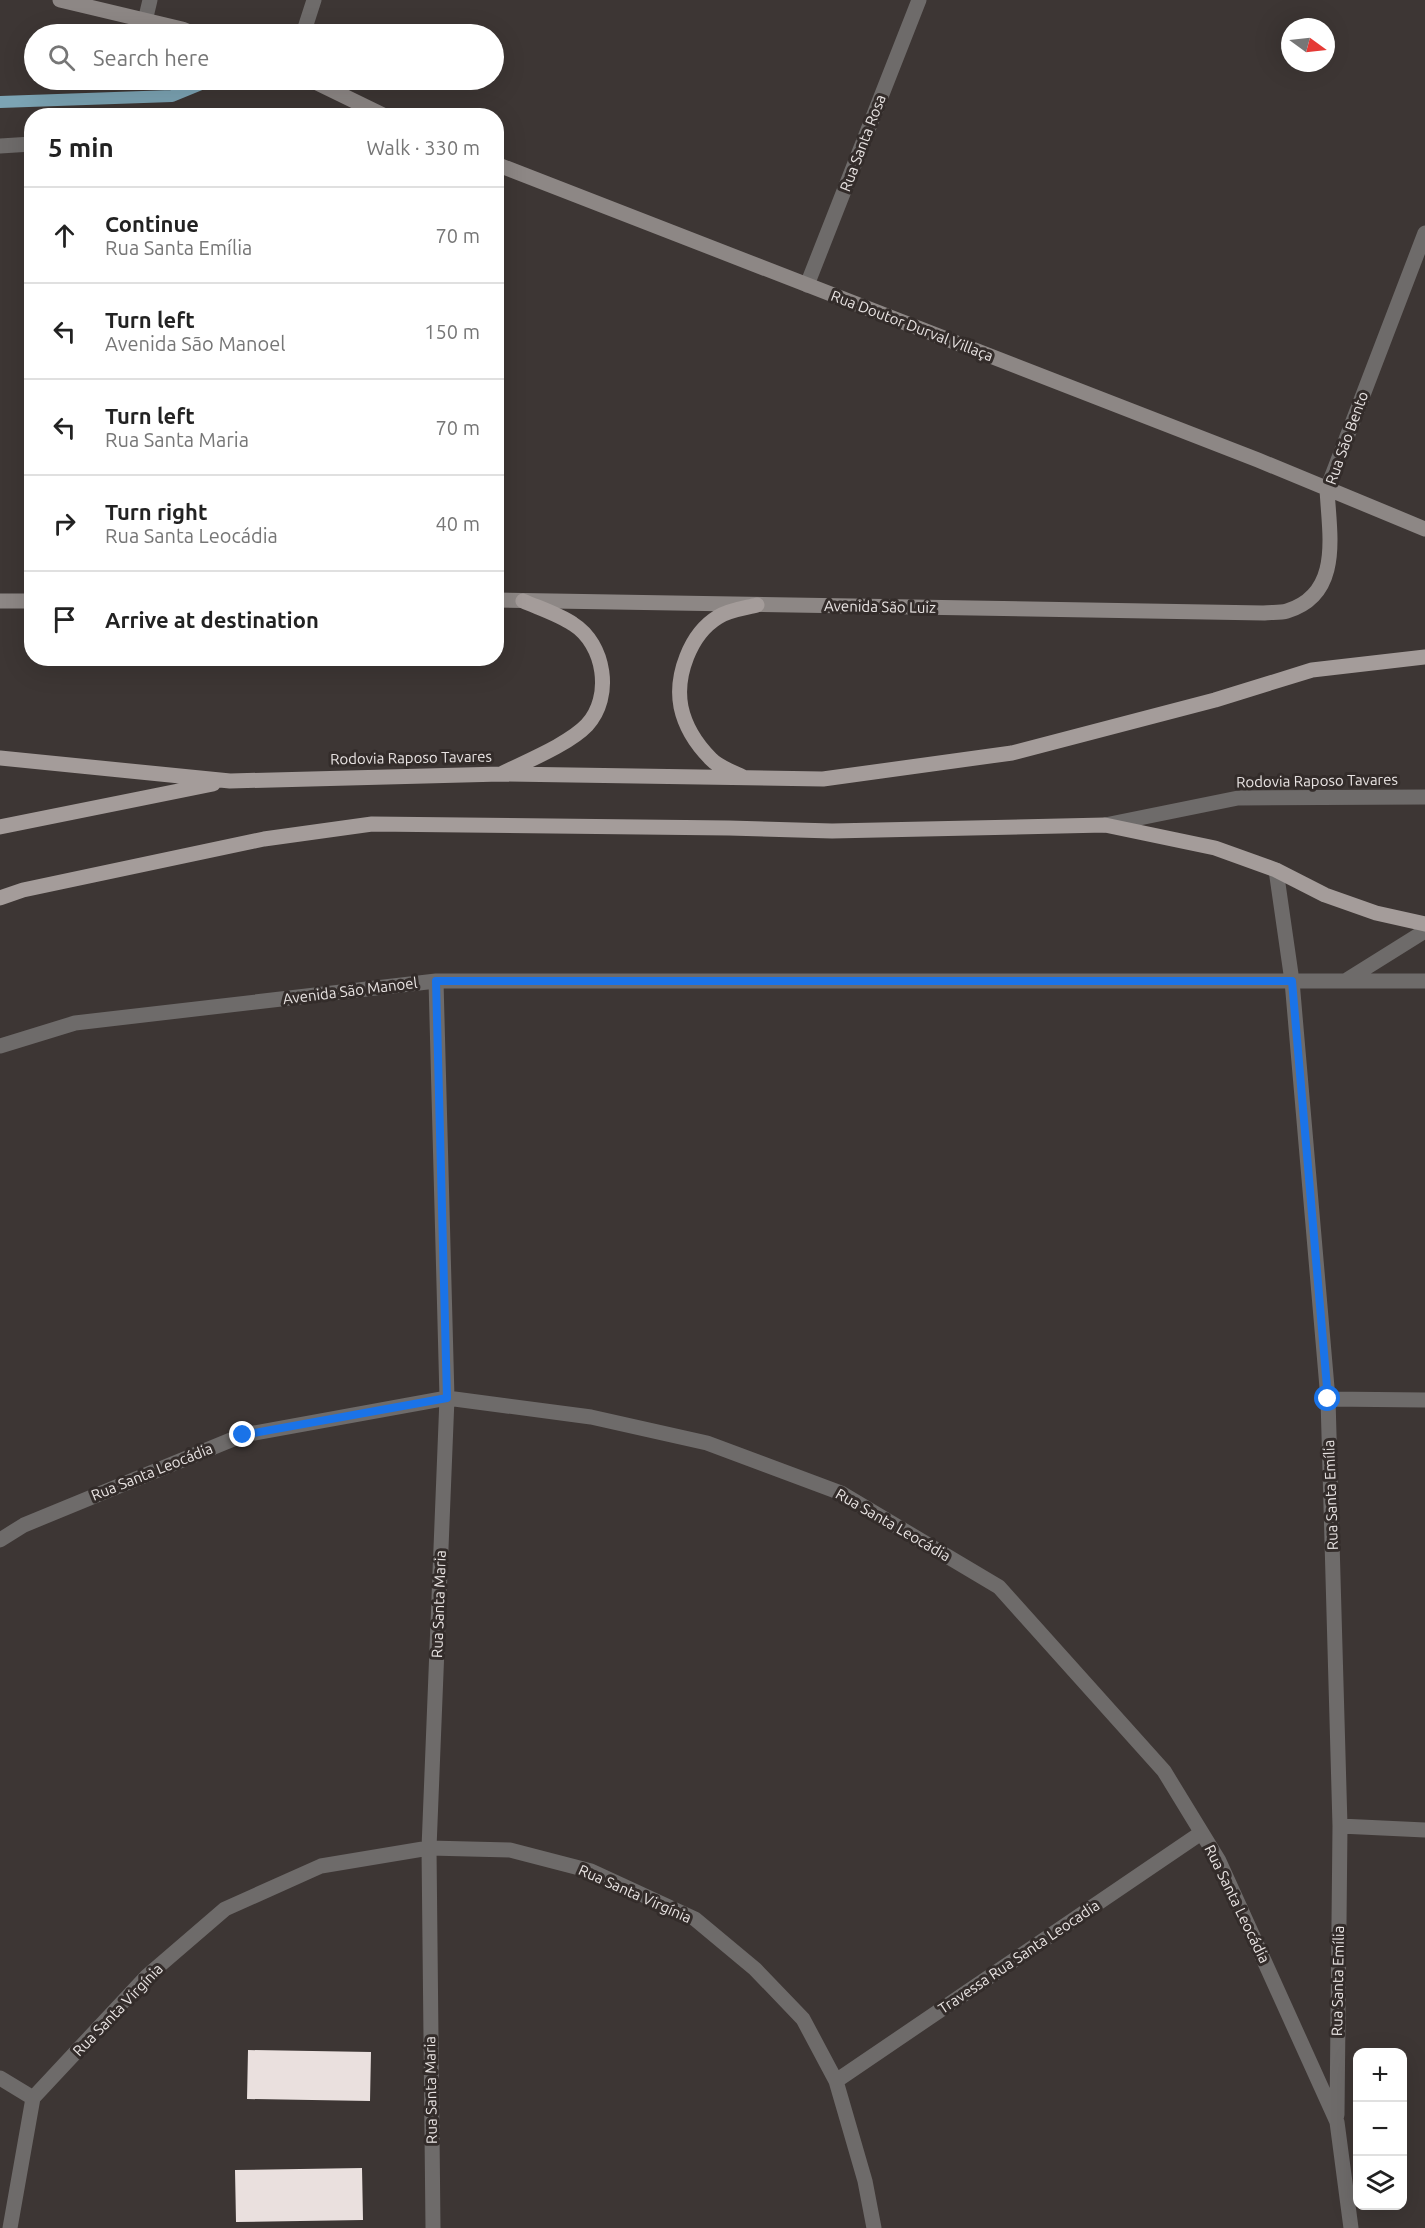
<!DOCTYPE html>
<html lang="en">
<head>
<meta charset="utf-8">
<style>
	:root { --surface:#fff; --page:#f2f2f2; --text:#222; --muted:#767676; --line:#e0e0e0 }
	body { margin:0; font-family:Ubuntu,sans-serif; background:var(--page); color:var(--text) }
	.controls { position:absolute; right:18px; bottom:18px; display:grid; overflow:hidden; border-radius:12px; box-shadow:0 6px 24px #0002 }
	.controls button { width:54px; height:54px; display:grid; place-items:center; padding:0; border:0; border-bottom:2px solid var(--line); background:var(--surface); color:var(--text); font:30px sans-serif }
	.compass { position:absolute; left:1281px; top:18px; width:54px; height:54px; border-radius:50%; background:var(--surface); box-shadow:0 6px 24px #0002; rotate:105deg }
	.stop { position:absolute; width:18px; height:18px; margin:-14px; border:4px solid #1a73e8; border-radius:50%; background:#fff }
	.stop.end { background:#1a73e8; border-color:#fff; box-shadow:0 2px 6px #0008 }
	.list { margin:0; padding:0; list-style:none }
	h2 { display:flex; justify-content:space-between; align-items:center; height:78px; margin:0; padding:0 24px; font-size:26px }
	h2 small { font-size:20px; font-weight:400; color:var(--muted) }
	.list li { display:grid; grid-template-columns:39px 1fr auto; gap:18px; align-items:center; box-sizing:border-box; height:96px; padding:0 24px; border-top:2px solid var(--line) }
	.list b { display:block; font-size:22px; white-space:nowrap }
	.list p { margin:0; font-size:20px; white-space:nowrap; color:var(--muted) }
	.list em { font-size:20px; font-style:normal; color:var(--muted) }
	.icon { flex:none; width:33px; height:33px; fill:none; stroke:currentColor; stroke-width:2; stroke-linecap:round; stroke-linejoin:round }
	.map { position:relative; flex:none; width:1425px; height:2228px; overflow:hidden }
	.search { position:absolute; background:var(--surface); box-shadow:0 6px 24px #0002; left:24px; top:24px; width:480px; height:66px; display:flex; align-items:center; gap:15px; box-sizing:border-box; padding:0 21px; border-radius:33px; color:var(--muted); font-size:22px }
	.panel { position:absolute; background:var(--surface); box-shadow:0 6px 24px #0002; left:24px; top:108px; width:480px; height:558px; border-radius:24px }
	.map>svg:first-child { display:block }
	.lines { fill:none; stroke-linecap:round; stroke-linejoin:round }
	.stream { stroke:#7ca4b4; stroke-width:12 }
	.building { fill:#eae0de }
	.lane { stroke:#6e6b6a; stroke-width:15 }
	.street { stroke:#6e6b6a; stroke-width:15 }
	.secondary { stroke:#8d8785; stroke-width:15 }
	.primary { stroke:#a49c9a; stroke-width:15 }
	.route { stroke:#1a73e8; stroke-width:8 }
	.labels { text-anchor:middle; stroke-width:6; stroke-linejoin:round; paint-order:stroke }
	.street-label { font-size:15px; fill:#e9e4e3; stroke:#332c2a }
</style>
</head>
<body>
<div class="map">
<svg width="1425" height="2228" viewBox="0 0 1425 2228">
	<rect width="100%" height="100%" fill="#3d3634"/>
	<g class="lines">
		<path class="stream" d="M0,102L172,96L211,80"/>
	</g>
	<path class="building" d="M248,2050L371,2052L370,2101L247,2099Z
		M362,2168L363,2220L236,2222L235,2170Z"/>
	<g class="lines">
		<path class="lane" d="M1105,825L1238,798L1425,797"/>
		<path class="street" d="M145,21L150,0
			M303,34L314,0
			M0,146L32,144
			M807,285L919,0
			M1327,489L1425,233
			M1276,870L1292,981L1328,1399L1340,1826L1337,2115
			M1345,981L1425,931
			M0,1046L75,1023L436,981H1425
			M1328,1399L1425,1400
			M0,1540L24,1525L243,1435L447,1398L591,1417L707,1443L841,1493L999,1587L1164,1771L1219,1861L1337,2122L1351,2228
			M1340,1826L1425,1830
			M0,2078L33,2098
			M836,2081L1201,1833
			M10,2228L33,2098L146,1977L225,1909L321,1866L429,1848L510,1850L591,1871L695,1919L755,1969L803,2019L836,2081L865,2181L874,2228
			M433,2228L429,1848L447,1398L436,981"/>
		<path class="secondary" d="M60,0L182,29L194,34
			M311,80L385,116
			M496,164L1258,460L1425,529
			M496,600L1264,613C1271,612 1280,613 1287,611C1343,594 1329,533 1327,489
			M0,601H32"/>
		<path class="primary" d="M0,758L230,781L501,774L823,779L1012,753L1215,700L1312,670L1425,657
			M503,773C527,761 569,744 587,725C613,697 605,644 573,624C558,614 539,608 523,601
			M743,777C733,772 718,767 711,759C697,745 685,726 681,707C675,676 690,634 718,617C728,610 745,608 757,605
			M0,827L213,784
			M0,898L23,890L264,839L372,824L729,828L832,831L1105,825L1215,848L1276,870L1325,895L1376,913L1425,924"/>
	</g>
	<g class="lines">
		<path class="route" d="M243,1435L447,1398L436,981H1292L1328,1399"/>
	</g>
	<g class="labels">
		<g class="street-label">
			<text transform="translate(863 143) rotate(-69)" y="5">Rua Santa Rosa</text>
			<text transform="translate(912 326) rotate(21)" y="5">Rua Doutor Durval Villaça</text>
			<text transform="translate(1347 438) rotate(-70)" y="5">Rua São Bento</text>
			<text transform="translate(880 607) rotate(1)" y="5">Avenida São Luiz</text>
			<text transform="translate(411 758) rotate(-1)" y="5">Rodovia Raposo Tavares</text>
			<text transform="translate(1317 781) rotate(-1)" y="5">Rodovia Raposo Tavares</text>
			<text transform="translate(350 991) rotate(-7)" y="5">Avenida São Manoel</text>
			<text transform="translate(152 1472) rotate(-22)" y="5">Rua Santa Leocádia</text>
			<text transform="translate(1331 1495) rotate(-92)" y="5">Rua Santa Emília</text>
			<text transform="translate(893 1525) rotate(30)" y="5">Rua Santa Leocádia</text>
			<text transform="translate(439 1604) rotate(-88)" y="5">Rua Santa Maria</text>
			<text transform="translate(635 1894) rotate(24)" y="5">Rua Santa Virgínia</text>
			<text transform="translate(1237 1904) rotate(64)" y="5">Rua Santa Leocádia</text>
			<text transform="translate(1019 1957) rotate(-34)" y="5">Travessa Rua Santa Leocadia</text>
			<text transform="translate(1338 1981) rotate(-89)" y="5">Rua Santa Emília</text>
			<text transform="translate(118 2010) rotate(-46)" y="5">Rua Santa Virgínia</text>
			<text transform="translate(431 2090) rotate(-91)" y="5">Rua Santa Maria</text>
		</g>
	</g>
</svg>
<div class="controls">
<button>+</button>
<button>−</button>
<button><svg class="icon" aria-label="layers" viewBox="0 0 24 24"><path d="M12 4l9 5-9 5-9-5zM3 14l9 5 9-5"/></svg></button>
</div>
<svg class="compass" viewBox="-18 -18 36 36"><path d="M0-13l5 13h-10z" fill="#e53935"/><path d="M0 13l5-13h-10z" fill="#767676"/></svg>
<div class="stop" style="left:1328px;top:1399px"></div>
<div class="stop end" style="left:243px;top:1435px"></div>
<div class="search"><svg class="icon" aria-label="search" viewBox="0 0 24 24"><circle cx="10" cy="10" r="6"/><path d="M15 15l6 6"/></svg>Search here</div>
<section class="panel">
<h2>5 min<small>Walk · 330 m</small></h2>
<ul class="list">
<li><svg class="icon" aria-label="ahead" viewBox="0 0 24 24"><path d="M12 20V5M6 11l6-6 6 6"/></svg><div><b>Continue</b><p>Rua Santa Emília</p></div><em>70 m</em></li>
<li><svg class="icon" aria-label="left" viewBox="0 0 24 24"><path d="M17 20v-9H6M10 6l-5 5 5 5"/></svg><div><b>Turn left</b><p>Avenida São Manoel</p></div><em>150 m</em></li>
<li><svg class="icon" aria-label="left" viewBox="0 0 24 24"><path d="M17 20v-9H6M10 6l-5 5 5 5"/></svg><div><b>Turn left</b><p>Rua Santa Maria</p></div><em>70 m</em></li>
<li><svg class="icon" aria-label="right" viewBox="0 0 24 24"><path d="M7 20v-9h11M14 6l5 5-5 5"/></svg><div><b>Turn right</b><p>Rua Santa Leocádia</p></div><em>40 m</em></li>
<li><svg class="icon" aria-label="arrive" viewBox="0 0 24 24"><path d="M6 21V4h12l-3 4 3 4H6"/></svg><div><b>Arrive at destination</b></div></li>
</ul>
</section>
</div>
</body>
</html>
